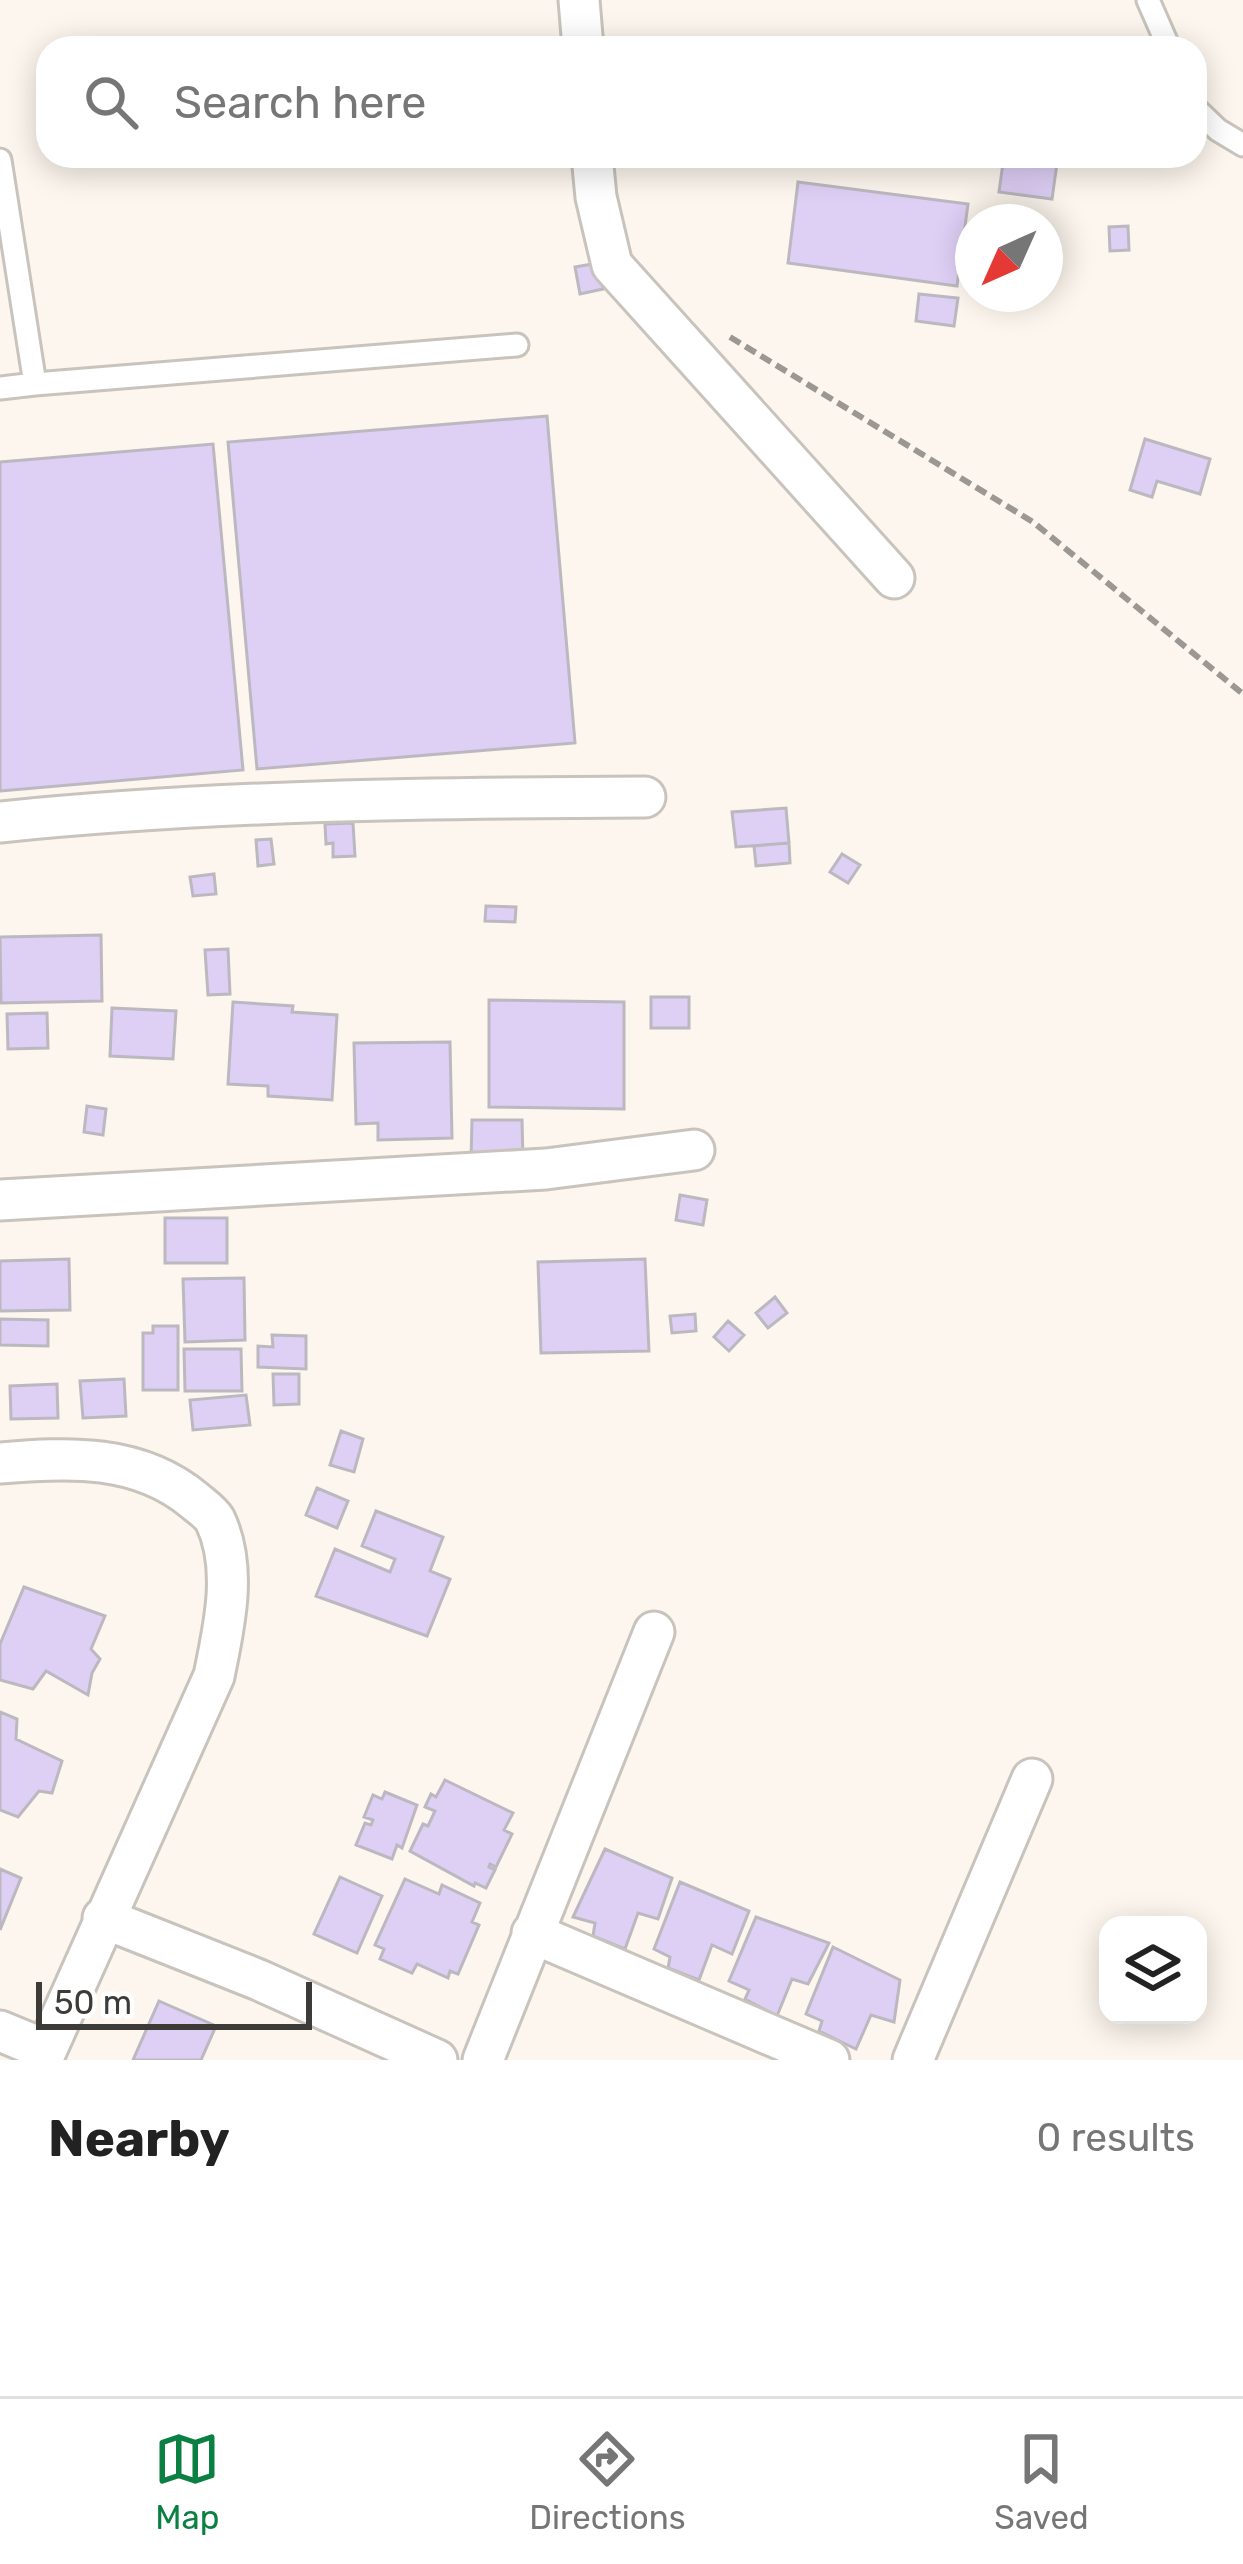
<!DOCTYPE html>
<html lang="en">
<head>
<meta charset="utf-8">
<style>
	:root { --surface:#fff; --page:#f2f2f2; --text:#222; --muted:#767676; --line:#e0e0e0; --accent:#0b8043 }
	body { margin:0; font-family:Rubik,sans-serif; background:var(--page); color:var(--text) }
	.controls { position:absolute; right:36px; bottom:36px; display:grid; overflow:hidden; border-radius:24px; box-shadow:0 6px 30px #0003 }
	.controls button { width:108px; height:108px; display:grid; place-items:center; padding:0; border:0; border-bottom:3px solid var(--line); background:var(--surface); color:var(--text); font:60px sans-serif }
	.compass { position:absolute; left:955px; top:204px; width:108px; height:108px; border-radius:50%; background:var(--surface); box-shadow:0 6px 30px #0003; rotate:225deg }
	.scale { position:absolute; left:36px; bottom:30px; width:276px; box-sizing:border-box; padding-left:12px; border:6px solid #3d3b38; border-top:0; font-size:33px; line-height:42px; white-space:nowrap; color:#3d3b38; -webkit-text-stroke:9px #fff; paint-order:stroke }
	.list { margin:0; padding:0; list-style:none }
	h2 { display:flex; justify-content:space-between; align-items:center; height:156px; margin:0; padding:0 48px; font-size:51px }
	h2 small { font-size:39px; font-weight:400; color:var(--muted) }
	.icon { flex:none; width:66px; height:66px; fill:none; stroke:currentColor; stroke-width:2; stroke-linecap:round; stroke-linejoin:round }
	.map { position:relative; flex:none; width:1243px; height:2060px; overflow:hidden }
	.search { position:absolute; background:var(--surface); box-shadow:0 6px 30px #0003; left:36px; right:36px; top:36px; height:132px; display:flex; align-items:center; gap:30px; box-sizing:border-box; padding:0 42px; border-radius:36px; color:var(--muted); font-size:45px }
	.sheet { height:336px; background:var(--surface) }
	nav { display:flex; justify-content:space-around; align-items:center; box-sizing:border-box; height:168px; border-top:3px solid var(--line); background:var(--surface); font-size:33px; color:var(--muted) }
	nav a { display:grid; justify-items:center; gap:6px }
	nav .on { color:var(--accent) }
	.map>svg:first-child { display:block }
	.building { fill:#decff5; stroke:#bbb8c0; stroke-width:3 }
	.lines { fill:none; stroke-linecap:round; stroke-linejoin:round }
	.service-casing { stroke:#c8c3bc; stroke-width:27 }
	.minor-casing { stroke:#c8c3bc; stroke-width:45 }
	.path { stroke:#9b9792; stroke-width:6; stroke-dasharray:12 6; stroke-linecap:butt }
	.service { stroke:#fff; stroke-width:21 }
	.minor { stroke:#fff; stroke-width:39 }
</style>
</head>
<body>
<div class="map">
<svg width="1243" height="2060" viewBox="0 0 1243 2060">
	<rect width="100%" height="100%" fill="#fcf6ee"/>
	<path class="building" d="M1004,156H1058L1052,199L999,192Z
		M798,182L968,204L957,286L788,263Z
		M1128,226L1129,250L1110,251L1109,227Z
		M598,263L603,289L580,294L575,267Z
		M919,294L958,298L954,326L916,321Z
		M547,416L575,743L257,769L228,442Z
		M1145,439L1210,459L1200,494L1157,481L1152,497L1130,490Z
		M213,444L243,770L0,791V462Z
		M786,808L789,843L736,847L732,812Z
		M353,823L355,856L333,857V843L326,844L325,824Z
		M271,839L274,864L258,866L256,840Z
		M789,843L790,863L756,866L754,846Z
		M842,854L860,865L848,883L830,872Z
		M214,874L216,894L193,896L190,877Z
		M486,906L516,907L515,922L485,921Z
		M101,935L102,1001L1,1003L0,937Z
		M228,949L230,994L208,995L205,950Z
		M651,997H689V1028H651Z
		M489,1000L624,1002V1109L489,1107Z
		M233,1002L293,1006L292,1012L337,1015L332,1100L268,1096V1086L228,1084Z
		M112,1008L176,1011L173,1059L110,1056Z
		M47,1013L48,1048L8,1049L7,1014Z
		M450,1042L452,1138L378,1140V1123L356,1124L354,1043Z
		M87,1106L106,1109L103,1135L84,1132Z
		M472,1120H522L523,1160H471Z
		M680,1195L707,1200L703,1225L676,1220Z
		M165,1218H227V1263H165Z
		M69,1259L70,1310L0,1311V1261Z
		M645,1259L649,1351L541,1353L538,1262Z
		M244,1278L245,1340L185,1342L183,1279Z
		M775,1297L787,1313L768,1328L756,1313Z
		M695,1314L696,1331L672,1333L670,1316Z
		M0,1319L48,1320V1346L0,1345Z
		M728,1321L744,1335L729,1351L714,1337Z
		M153,1326H178V1390H143V1333H153Z
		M272,1335L306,1336V1369L258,1367V1346L273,1347Z
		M184,1349H241L242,1391H185Z
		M273,1374H299V1404L274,1405Z
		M124,1379L126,1416L83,1418L80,1381Z
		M57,1384L58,1418L11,1419L10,1386Z
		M246,1395L250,1425L193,1430L190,1400Z
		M341,1431L363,1439L354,1472L330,1465Z
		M317,1488L348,1501L337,1528L306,1515Z
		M376,1511L443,1537L430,1571L450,1579L427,1636L316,1596L335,1549L390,1572L395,1559L362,1546Z
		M24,1587L105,1616L91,1649L100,1659L92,1673L88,1695L46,1671L33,1689L0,1680V1644Z
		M0,1712L17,1719L16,1739L62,1761L52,1793L39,1791L18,1817L0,1810Z
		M445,1780L513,1813L504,1830L512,1834L496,1867L490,1864L489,1867L495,1870L486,1888L475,1883L474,1886L410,1851L423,1824L428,1826L435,1811L425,1807L431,1794L436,1797Z
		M385,1792L417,1805L402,1848L397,1845L392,1859L356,1845L365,1823L371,1825L373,1820L364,1817L373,1795L382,1799Z
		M605,1849L672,1878L658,1919L638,1913L625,1949L593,1936L595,1923L573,1917Z
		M0,1869L21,1878L0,1930Z
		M340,1877L382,1896L357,1953L314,1934Z
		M405,1879L439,1894L442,1885L480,1903L472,1922L479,1925L458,1974L450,1971L448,1978L417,1964L412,1973L380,1959L384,1949L375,1945Z
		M680,1882L749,1911L732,1954L712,1945L699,1980L668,1968L670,1957L654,1949Z
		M756,1917L829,1943L808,1984L792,1979L777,2016L745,1999L749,1990L729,1981Z
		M833,1947L900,1980L894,2022L871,2015L856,2049L819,2031L822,2021L806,2014Z
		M159,2001L216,2026L201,2060H133Z"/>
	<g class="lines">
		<defs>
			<path id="service" d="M1148,0L1169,48
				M1195,108L1218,130L1243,145
				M0,160L35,384L0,388
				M35,384L517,345"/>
			<path id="minor" d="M579,0L583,48
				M592,156L596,197L612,265L894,578
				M0,822C215,800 429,798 645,797
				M0,1200L546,1169L694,1150
				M0,1463C69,1457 139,1454 195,1501C202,1507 211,1513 215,1520C238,1568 224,1627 214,1676L42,2060
				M103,1918L259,1980L437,2060
				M532,1933L829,2060
				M0,2031L46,2050
				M483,2060L654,1632
				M913,2060L1032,1779"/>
		</defs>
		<use href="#service" class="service-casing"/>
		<use href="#minor" class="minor-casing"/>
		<path class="path" d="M730,337L1033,522L1243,694"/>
		<use href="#service" class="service"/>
		<use href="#minor" class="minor"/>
	</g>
</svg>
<div class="controls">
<button><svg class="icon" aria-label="layers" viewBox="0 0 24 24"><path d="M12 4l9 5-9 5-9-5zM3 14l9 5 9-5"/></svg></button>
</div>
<svg class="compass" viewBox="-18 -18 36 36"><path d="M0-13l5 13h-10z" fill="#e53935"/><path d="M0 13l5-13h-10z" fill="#767676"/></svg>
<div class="scale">50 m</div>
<div class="search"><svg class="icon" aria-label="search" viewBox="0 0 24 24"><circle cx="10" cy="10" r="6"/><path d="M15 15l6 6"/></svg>Search here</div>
</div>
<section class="sheet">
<h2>Nearby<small>0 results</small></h2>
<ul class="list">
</ul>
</section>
<nav>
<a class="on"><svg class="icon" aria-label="map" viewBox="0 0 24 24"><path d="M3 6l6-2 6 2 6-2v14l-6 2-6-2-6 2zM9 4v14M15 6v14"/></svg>Map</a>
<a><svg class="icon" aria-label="directions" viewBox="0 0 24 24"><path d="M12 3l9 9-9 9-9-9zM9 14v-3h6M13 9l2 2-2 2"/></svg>Directions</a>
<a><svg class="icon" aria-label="saved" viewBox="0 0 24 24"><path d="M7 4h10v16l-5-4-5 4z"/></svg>Saved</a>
</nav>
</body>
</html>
